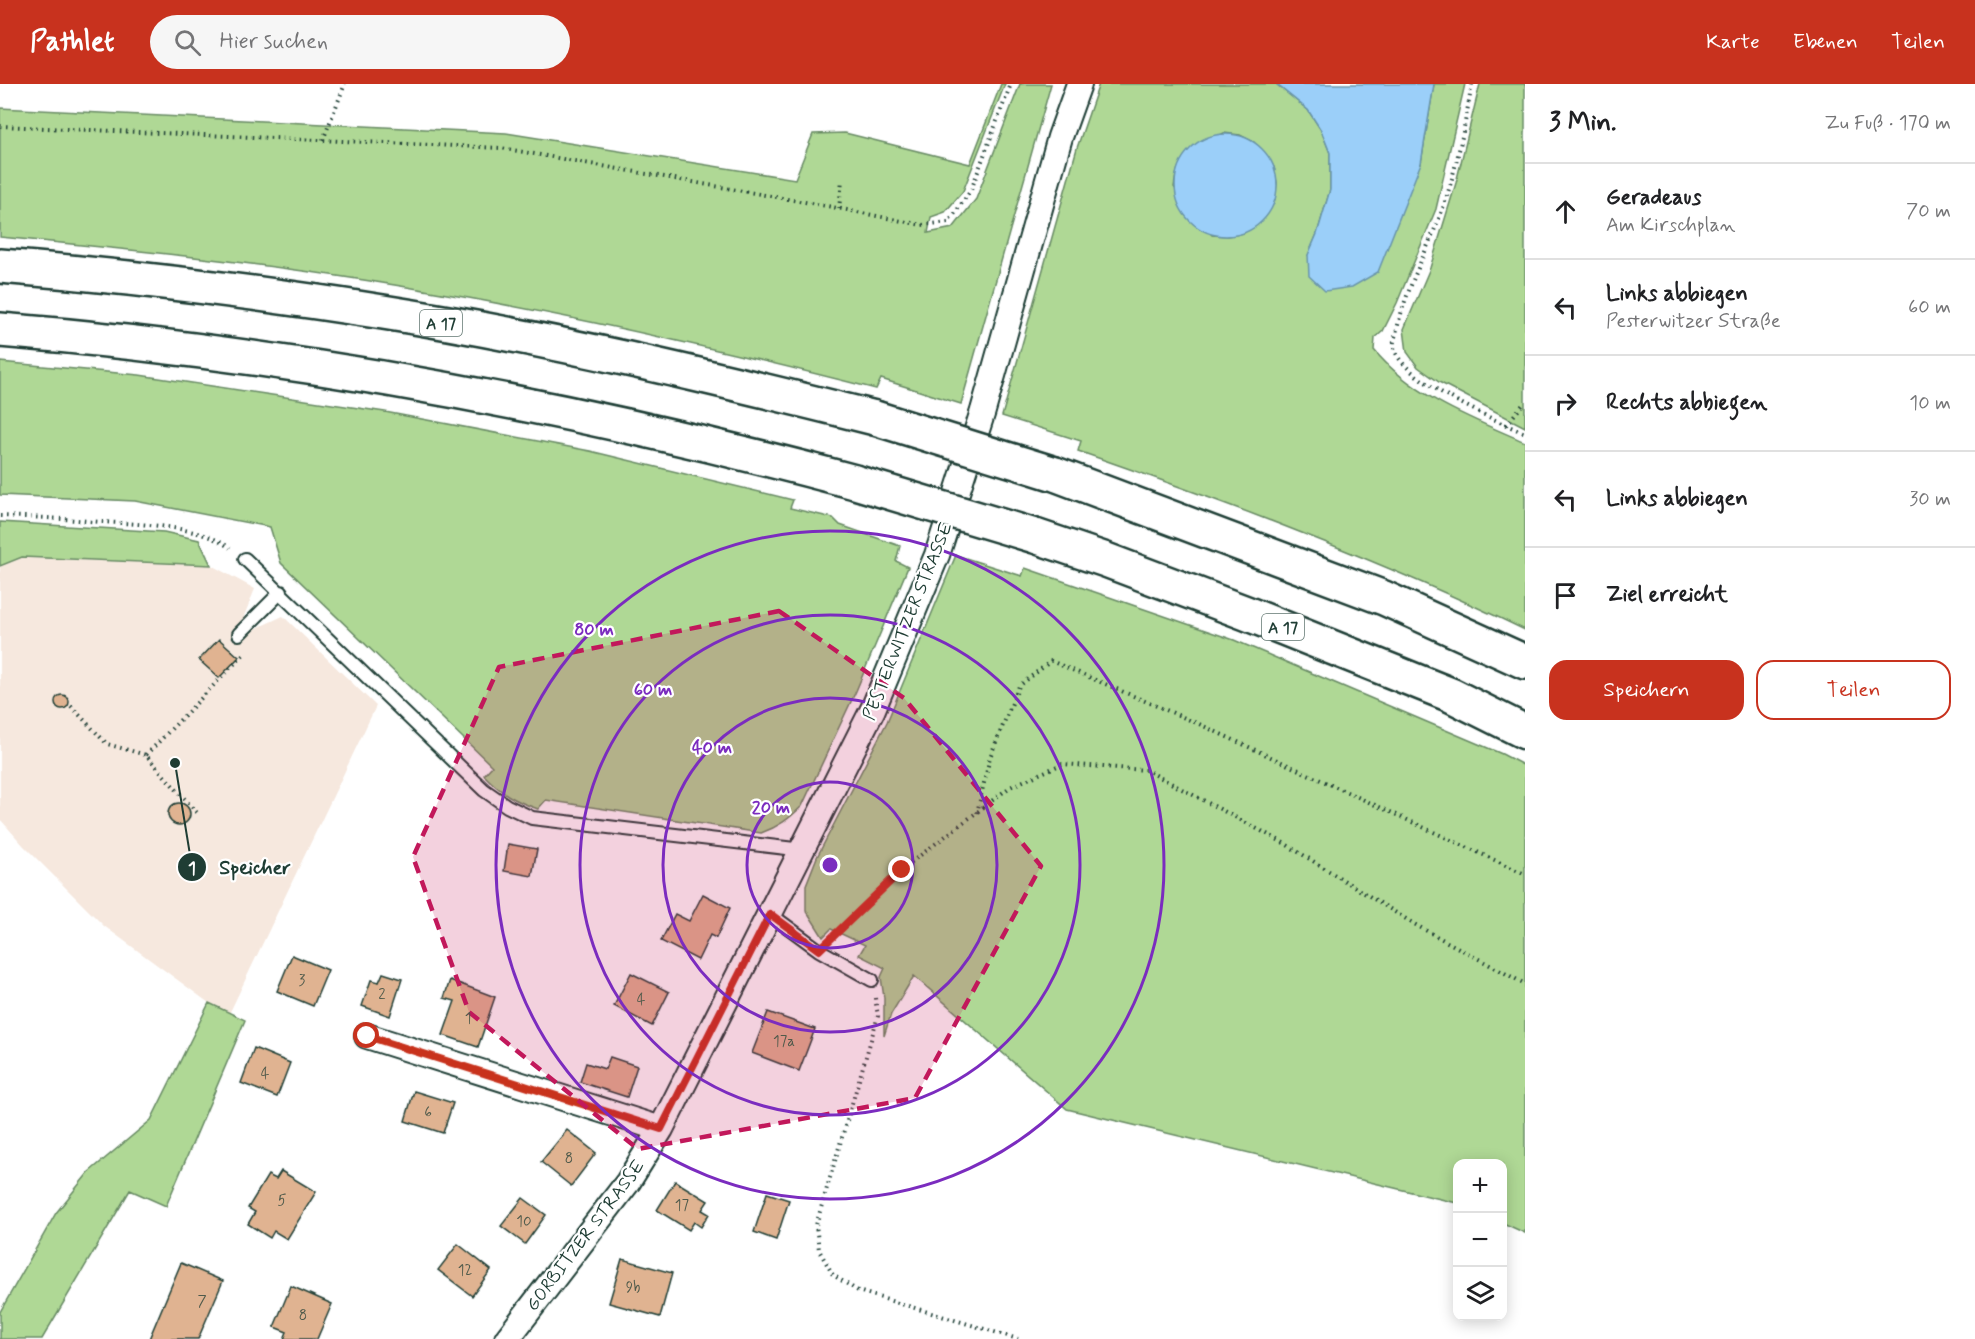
<!DOCTYPE html>
<html lang="de">
<head>
<meta charset="utf-8">
<style>
	:root { --surface:#fff; --page:#f6f6f6; --text:#202124; --muted:#757577; --line:#e0e0e0; --accent:#c8321e }
	body { margin:0; font-family:Mynerve,sans-serif; background:var(--page); color:var(--text) }
	.controls { position:absolute; right:18px; bottom:18px; display:grid; overflow:hidden; border-radius:12px; box-shadow:0 3px 15px #0003 }
	.controls button { width:54px; height:54px; display:grid; place-items:center; padding:0; border:0; border-bottom:2px solid var(--line); background:var(--surface); color:var(--text); font:30px sans-serif }
	.stop { position:absolute; width:18px; height:18px; margin:-14px; border:4px solid #c8321e; border-radius:50%; background:#fff }
	.stop.end { background:#c8321e; border-color:#fff; box-shadow:0 2px 6px #0008 }
	.list { margin:0; padding:0; list-style:none }
	h2 { display:flex; justify-content:space-between; align-items:center; height:78px; margin:0; padding:0 24px; font-size:26px }
	h2 small { font-size:20px; font-weight:400; color:var(--muted) }
	.list li { display:grid; grid-template-columns:39px 1fr auto; gap:18px; align-items:center; box-sizing:border-box; height:96px; padding:0 24px; border-top:2px solid var(--line) }
	.list b { display:block; font-size:22px; white-space:nowrap }
	.list p { margin:0; font-size:20px; white-space:nowrap; color:var(--muted) }
	.list em { font-size:20px; font-style:normal; color:var(--muted) }
	.actions { display:flex; gap:12px; padding:18px 24px }
	.actions a { flex:1; padding:14px 0; border:2px solid var(--accent); border-radius:18px; text-align:center; font-size:21px; color:var(--accent) }
	.actions .main { background:var(--accent); color:#fff }
	.icon { flex:none; width:33px; height:33px; fill:none; stroke:currentColor; stroke-width:2; stroke-linecap:round; stroke-linejoin:round }
	.map { position:relative; flex:none; width:1525px; height:1255px; overflow:hidden }
	header { display:flex; align-items:center; gap:36px; box-sizing:border-box; height:84px; padding:0 30px; background:var(--accent); color:#fff }
	header strong { font-size:28px }
	nav { display:flex; gap:33px; margin-inline-start:auto; font-size:21px }
	.search { width:420px; height:54px; background:var(--page); display:flex; align-items:center; gap:15px; box-sizing:border-box; padding:0 21px; border-radius:33px; color:var(--muted); font-size:22px }
	main { display:flex }
	aside { flex:1; background:var(--surface) }
	.map>svg:first-child { display:block }
	.built { fill:#f6e8de }
	.green { fill:#afd895; stroke:#678a64; stroke-width:1.5; fill-rule:evenodd }
	.water { fill:#9bcff9; stroke:#6995aa; stroke-width:1.5 }
	.building { fill:#e0b391; stroke:#1f3d34; stroke-width:1.5 }
	.lines { fill:none; stroke-linecap:round; stroke-linejoin:round }
	.service-casing { stroke:#1f3d34; stroke-width:16 }
	.minor-casing { stroke:#1f3d34; stroke-width:28 }
	.motorway-casing { stroke:#1f3d34; stroke-width:38 }
	.path { stroke:#1f3d34; stroke-width:4; stroke-dasharray:1.5 4.5; stroke-linecap:butt }
	.service { stroke:#fff; stroke-width:12 }
	.minor { stroke:#fff; stroke-width:24 }
	.motorway { stroke:#fff; stroke-width:33 }
	.motorway-bridge-casing { stroke:#1f3d34; stroke-width:38; stroke-linecap:butt }
	.motorway-bridge { stroke:#fff; stroke-width:33 }
	.route { stroke:#c8321e; stroke-width:8 }
	.marked { fill:#c2185b; fill-opacity:0.2; stroke:#c2185b; stroke-width:4.5; stroke-dasharray:12 8; stroke-linejoin:round }
	.ring { fill:none; stroke:#7b2cbf; stroke-width:3 }
	.labels { text-anchor:middle; stroke-width:4.5; stroke-linejoin:round; paint-order:stroke }
	.number-label { font-size:15px; fill:#4f5a4b }
	.shield { fill:#fff; stroke:#627771; stroke-width:1.5 }
	.shield-label { font-size:16px; font-weight:bold; fill:#1f3d34 }
	.street-label { font-size:18px; fill:#1f3d34; stroke:#fff }
	.centre { fill:#7b2cbf; stroke:#fff; stroke-width:3 }
	.ring-label { font-size:18px; text-anchor:middle; font-weight:bold; fill:#7b2cbf; stroke:#fff; stroke-width:4.5; stroke-linejoin:round; paint-order:stroke }
	.leader { fill:none; stroke:#1f3d34; stroke-width:2 }
	.callout-dot { fill:#1f3d34; stroke:#fff; stroke-width:2 }
	.mark-label { font-size:18px; text-anchor:middle; font-weight:bold; fill:#fff }
	.callout-label { font-size:20px; text-anchor:middle; font-weight:bold; fill:#1f3d34; stroke:#fff; stroke-width:4.5; stroke-linejoin:round; paint-order:stroke }
</style>
</head>
<body>
<header>
<strong>Pathlet</strong>
<div class="search"><svg class="icon" aria-label="search" viewBox="0 0 24 24"><circle cx="10" cy="10" r="6"/><path d="M15 15l6 6"/></svg>Hier suchen</div>
<nav><a>Karte</a><a>Ebenen</a><a>Teilen</a></nav>
</header>
<main>
<div class="map">
<svg width="1525" height="1255" viewBox="0 0 1525 1255">
	<rect width="100%" height="100%" fill="#fff"/>
	<filter id="ink" filterUnits="userSpaceOnUse"><feTurbulence type="fractalNoise" baseFrequency=".0167" numOctaves="2"/><feDisplacementMap in="SourceGraphic" scale="12" xChannelSelector="R" yChannelSelector="G"/><feConvolveMatrix kernelMatrix="1 2 1 2 8 2 1 2 1" color-interpolation-filters="sRGB"/></filter>
	<g filter="url(#ink)">
		<path class="built" d="M22,473L211,481L255,505L244,532L257,544L283,532L376,622L229,930L209,919L104,842L23,761L0,735V482Z"/>
		<path class="green" d="M1001,0H1005L963,107L945,128L931,133L928,149L953,144L976,115L1020,0H1051L961,320L881,295L876,305C708,262 540,224 370,197C247,177 124,165 0,153V24L506,49L795,95L813,50L845,49L970,80Z
			M1099,0H1276L1308,26L1321,46L1330,69V106L1317,150L1308,172L1421,79L1434,0H1465L1436,125L1397,219L1383,247L1375,254L1374,266C1412,312 1472,335 1525,358V546C1380,476 1229,419 1078,367L1081,357L1002,332L1077,64ZM1224,49L1240,51L1254,58L1274,83L1277,99L1275,115L1244,149L1228,152L1212,151L1174,103C1178,66 1195,65 1224,49Z
			M1480,0H1525V343L1439,298L1418,283L1407,268L1404,245L1430,184L1456,99Z
			M0,278L139,291L385,328L590,367L793,416L790,424L833,434L840,441L900,462L896,477L908,483L856,607L802,722C789,735 778,743 761,749L546,716L538,725C515,717 501,709 484,691L492,682L281,479L270,443L135,417L0,411Z
			M0,438L164,448L199,456L211,481L22,473L0,482Z
			M956,471L1022,492L1025,484L1234,556L1502,670L1525,682V1149L1503,1139L1502,1080H1458L1457,1119L1067,1025L914,892L891,930L884,952V914L881,893L885,884L859,871L865,861L831,845L823,853L806,826V801L817,773L887,638Z
			M209,919L245,936L166,1122L130,1106L42,1255H0V1228L56,1129L89,1088L151,1036Z"/>
		<path class="water" d="M1276,0H1434L1421,79L1378,188L1352,203L1325,207L1309,192L1308,171L1317,150L1330,106V69L1321,46L1308,26Z
			M1175 101a51 51 0 1 1 102 0a51 51 0 1 1-102 0Z"/>
		<path class="building" d="M219,555L239,573L219,594L199,576Z
			M55 618a7 7 0 1 1 14 0a7 7 0 1 1-14 0Z
			M168 730a11 11 0 1 1 22 0a11 11 0 1 1-22 0Z
			M508,760L537,765L532,792L504,787Z
			M703,810L730,824L716,854L710,851L698,876L661,857L675,830L689,837Z
			M292,871L328,886L313,922L277,907Z
			M383,889L402,895L390,932L362,922L371,896L379,898Z
			M631,889L669,908L652,942L614,922Z
			M450,896L495,913L478,963L443,951L455,917L444,914Z
			M768,928L815,945L799,987L752,969Z
			M254,964L290,979L277,1013L241,999Z
			M610,973L637,982L627,1013L580,998L586,979L605,985Z
			M414,1007L453,1019L443,1049L405,1037Z
			M567,1046L596,1069L571,1102L541,1078Z
			M281,1087L316,1108L287,1155L274,1147L270,1154L248,1140L255,1128L248,1124L268,1091L276,1095Z
			M675,1097L708,1117L702,1126L709,1130L701,1143L694,1138L689,1146L657,1126Z
			M767,1109L789,1116L776,1156L754,1148Z
			M523,1114L546,1131L525,1160L501,1142Z
			M458,1160L491,1186L472,1212L438,1186Z
			M622,1175L672,1189L660,1233L609,1219Z
			M181,1179L223,1197L198,1255H149Z
			M291,1202L332,1220L317,1255H284L287,1248L274,1243Z"/>
		<g class="lines">
			<defs>
				<path id="service" d="M245,475L484,706L507,722L532,734L803,766
					M239,550L281,508
					M770,830L819,866L872,896"/>
				<path id="minor" d="M367,952L661,1045
					M507,1255L628,1098L661,1045L873,625L937,471L983,327L1060,53L1079,0"/>
				<path id="motorway" d="M0,182C128,192 256,208 383,228C548,254 712,293 875,334
					M0,246C289,269 575,323 855,398
					M1055,390L1384,514L1525,578
					M1035,452L1106,476L1246,529L1451,611L1525,648"/>
			</defs>
			<use href="#service" class="service-casing"/>
			<use href="#minor" class="minor-casing"/>
			<use href="#motorway" class="motorway-casing"/>
			<path class="path" d="M1472,0C1465,40 1457,82 1444,121C1429,164 1405,205 1396,250C1395,253 1393,259 1394,263C1399,295 1496,337 1525,349
				M0,42L501,64L827,122L922,141L949,138L971,106L1011,0
				M323,56L345,0
				M839,125L842,96
				M1506,341L1525,318
				M0,432C34,433 67,435 101,438C138,440 200,441 230,464
				M71,622L107,660L146,671L199,731
				M146,671L245,569
				M977,729L990,673L1019,602L1051,577L1199,640L1525,790
				M833,853L901,786L1010,703L1062,680L1146,686L1284,759L1414,840L1525,900
				M875,914L878,932L816,1141L819,1166L833,1191L858,1207L1018,1255"/>
			<use href="#service" class="service"/>
			<use href="#minor" class="minor"/>
			<use href="#motorway" class="motorway"/>
			<defs>
				<path id="motorway-bridge" d="M875,334L1055,390
					M855,398L1035,452"/>
			</defs>
			<use href="#motorway-bridge" class="motorway-bridge-casing"/>
			<use href="#motorway-bridge" class="motorway-bridge"/>
		</g>
	</g>
	<g class="lines" filter="url(#ink)">
		<path class="route" d="M367,952L661,1045L770,830L819,866L902,786"/>
	</g>
	<path class="marked" d="M779,527L904,614L1041,782L915,1014L638,1065L469,928L413,773L499,583Z"/>
	<g class="ring">
		<circle cx="830" cy="781" r="83"/>
		<circle cx="830" cy="781" r="167"/>
		<circle cx="830" cy="781" r="250"/>
		<circle cx="830" cy="781" r="334"/>
	</g>
	<g class="labels">
		<g class="number-label">
			<text x="302" y="901">3</text>
			<text x="382" y="915">2</text>
			<text x="641" y="920">4</text>
			<text x="468" y="939">1</text>
			<text x="784" y="962">17a</text>
			<text x="265" y="994">4</text>
			<text x="428" y="1033">6</text>
			<text x="569" y="1079">8</text>
			<text x="282" y="1121">5</text>
			<text x="682" y="1126">17</text>
			<text x="524" y="1142">10</text>
			<text x="465" y="1191">12</text>
			<text x="633" y="1208">9b</text>
			<text x="202" y="1222">7</text>
			<text x="303" y="1236">8</text>
		</g>
		<g class="shield">
			<rect x="420" y="226" width="42" height="26" rx="4.5"/>
			<rect x="1262" y="530" width="42" height="26" rx="4.5"/>
		</g>
		<g class="shield-label">
			<text x="441" y="245">A 17</text>
			<text x="1283" y="549">A 17</text>
		</g>
		<g class="street-label">
			<text transform="translate(907 537) rotate(-68)" y="6">PESTERWITZER STRASSE</text>
			<text transform="translate(585 1151) rotate(-53)" y="6">GORBITZER STRASSE</text>
		</g>
	</g>
	<circle cx="830" cy="781" r="9" class="centre"/>
	<g class="ring-label">
		<text x="594" y="551">80 m</text>
		<text x="653" y="611">60 m</text>
		<text x="712" y="669">40 m</text>
		<text x="771" y="729">20 m</text>
	</g>
	<path class="leader" d="M175 679L192 783"/>
	<g class="callout-dot">
		<circle cx="175" cy="679" r="6"/>
		<circle cx="192" cy="783" r="15"/>
	</g>
	<g class="mark-label">
		<text x="192" y="790">1</text>
	</g>
	<g class="callout-label">
		<text x="255" y="790">Speicher</text>
	</g>
</svg>
<div class="controls">
<button>+</button>
<button>−</button>
<button><svg class="icon" aria-label="layers" viewBox="0 0 24 24"><path d="M12 4l9 5-9 5-9-5zM3 14l9 5 9-5"/></svg></button>
</div>
<div class="stop" style="left:367px;top:952px"></div>
<div class="stop end" style="left:902px;top:786px"></div>
</div>
<aside>
<h2>3 Min.<small>Zu Fuß · 170 m</small></h2>
<ul class="list">
<li><svg class="icon" aria-label="ahead" viewBox="0 0 24 24"><path d="M12 20V5M6 11l6-6 6 6"/></svg><div><b>Geradeaus</b><p>Am Kirschplan</p></div><em>70 m</em></li>
<li><svg class="icon" aria-label="left" viewBox="0 0 24 24"><path d="M17 20v-9H6M10 6l-5 5 5 5"/></svg><div><b>Links abbiegen</b><p>Pesterwitzer Straße</p></div><em>60 m</em></li>
<li><svg class="icon" aria-label="right" viewBox="0 0 24 24"><path d="M7 20v-9h11M14 6l5 5-5 5"/></svg><div><b>Rechts abbiegen</b></div><em>10 m</em></li>
<li><svg class="icon" aria-label="left" viewBox="0 0 24 24"><path d="M17 20v-9H6M10 6l-5 5 5 5"/></svg><div><b>Links abbiegen</b></div><em>30 m</em></li>
<li><svg class="icon" aria-label="arrive" viewBox="0 0 24 24"><path d="M6 21V4h12l-3 4 3 4H6"/></svg><div><b>Ziel erreicht</b></div></li>
</ul>
<div class="actions"><a class="main">Speichern</a><a>Teilen</a></div>
</aside>
</main>
</body>
</html>
